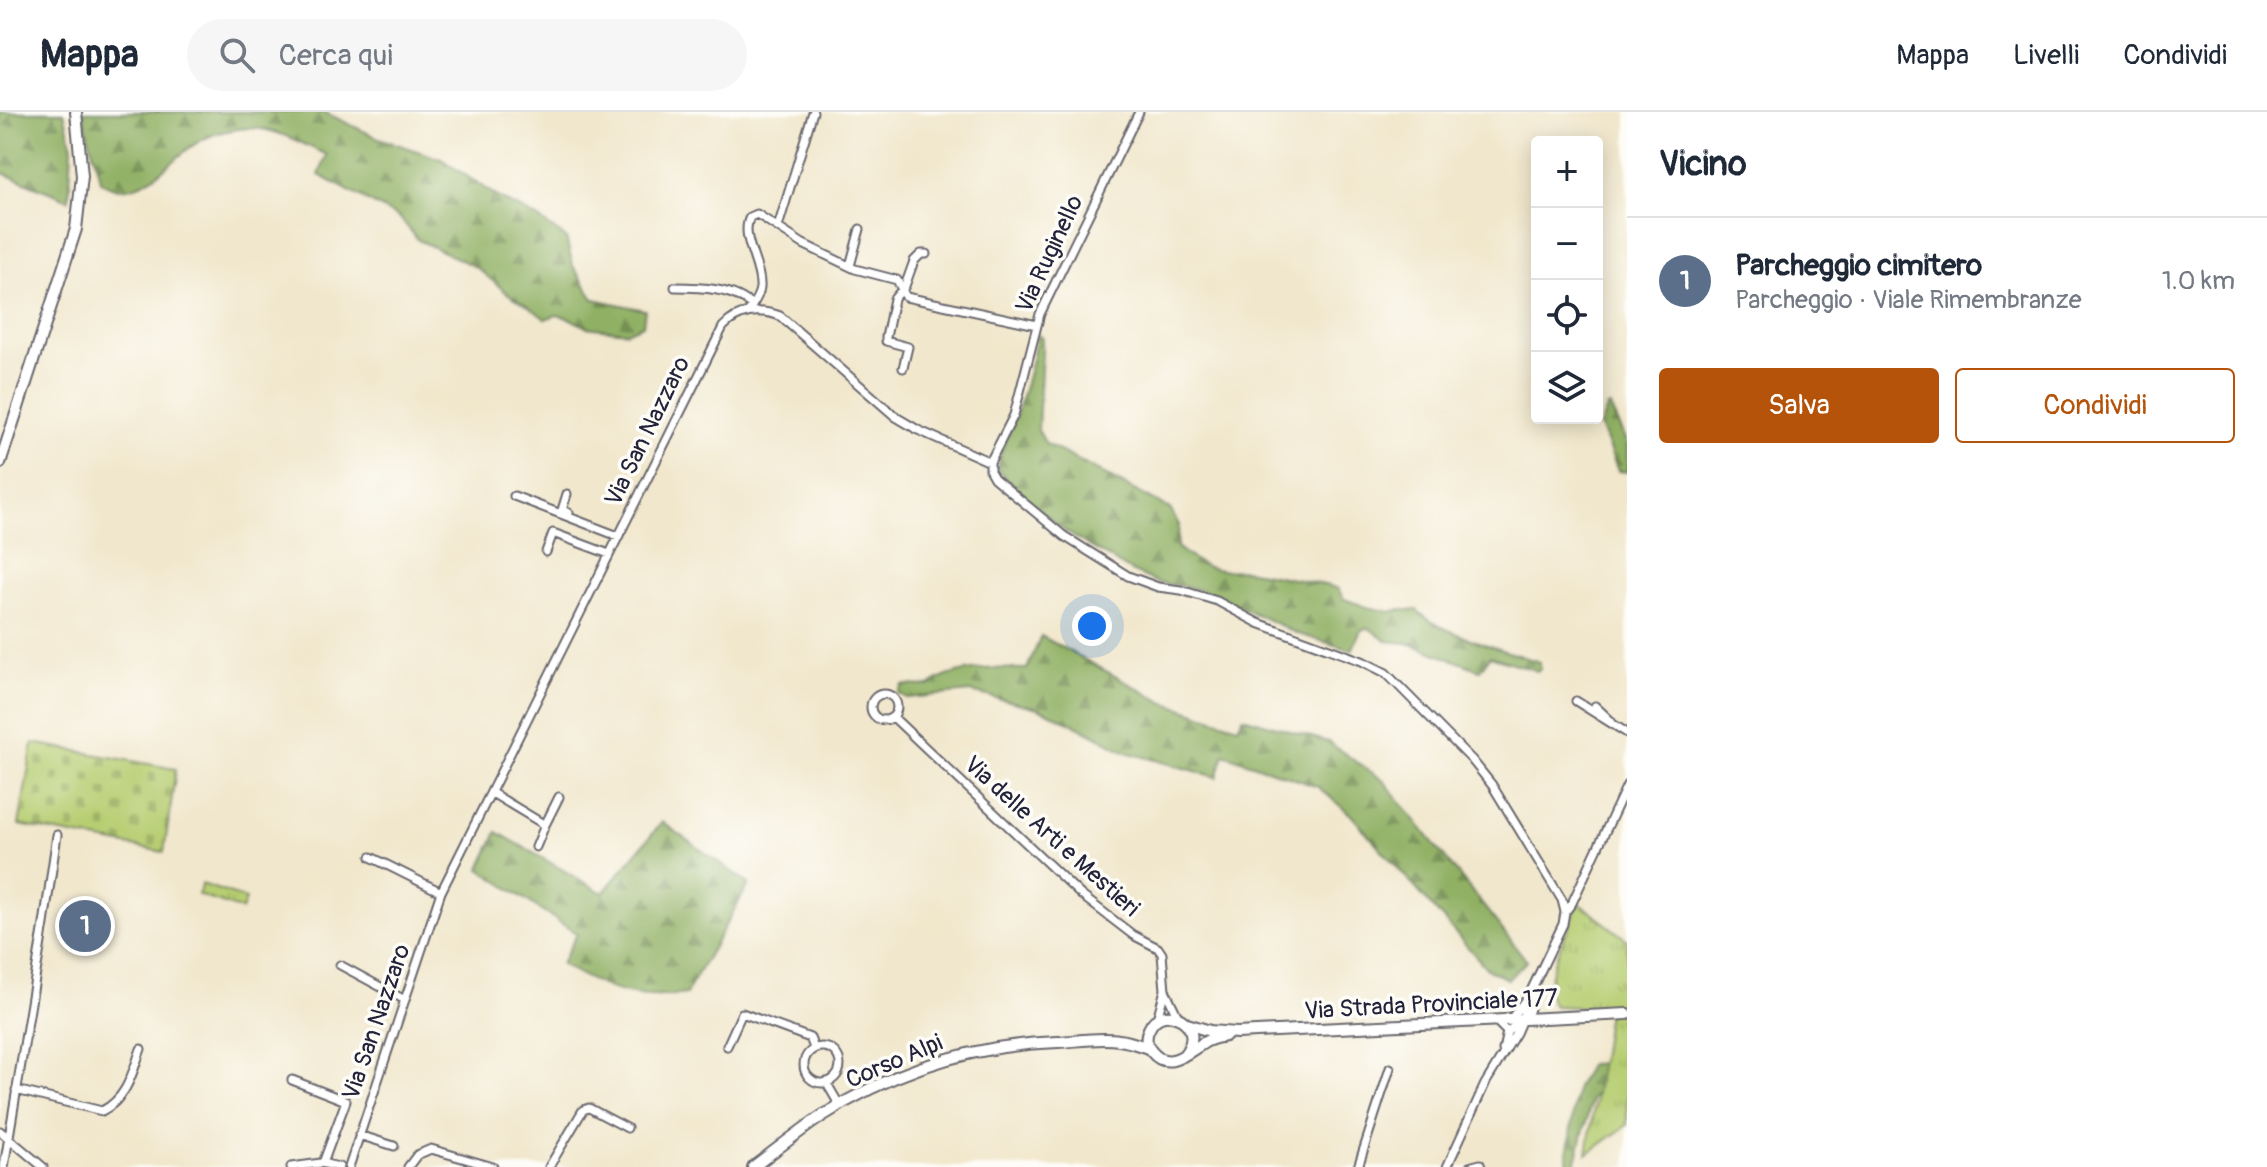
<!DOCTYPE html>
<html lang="it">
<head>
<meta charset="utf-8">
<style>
	:root { --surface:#fff; --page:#f6f6f7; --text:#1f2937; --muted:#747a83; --line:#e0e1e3; --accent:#b45309 }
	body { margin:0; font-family:Pangolin,sans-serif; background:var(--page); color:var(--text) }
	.controls { position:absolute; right:24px; top:24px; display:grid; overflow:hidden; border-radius:8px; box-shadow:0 4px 20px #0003 }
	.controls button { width:72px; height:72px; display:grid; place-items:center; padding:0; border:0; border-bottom:2px solid var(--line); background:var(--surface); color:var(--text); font:40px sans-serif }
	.you { position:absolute; left:1092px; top:514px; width:28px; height:28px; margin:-20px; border:6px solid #fff; border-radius:50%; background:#1a73e8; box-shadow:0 0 0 12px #1a73e833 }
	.badge { display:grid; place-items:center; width:52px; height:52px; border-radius:50%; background:var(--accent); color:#fff; font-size:26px; font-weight:700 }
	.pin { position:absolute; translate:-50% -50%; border:4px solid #fff; box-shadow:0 2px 8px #0006 }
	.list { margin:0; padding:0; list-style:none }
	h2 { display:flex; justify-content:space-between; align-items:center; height:104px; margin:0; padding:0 32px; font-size:34px }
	h2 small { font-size:26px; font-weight:400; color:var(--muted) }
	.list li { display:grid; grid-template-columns:52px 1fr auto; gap:24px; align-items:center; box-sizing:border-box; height:128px; padding:0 32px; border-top:2px solid var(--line) }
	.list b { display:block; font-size:30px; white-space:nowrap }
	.list p { margin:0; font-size:26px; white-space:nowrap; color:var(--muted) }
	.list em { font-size:26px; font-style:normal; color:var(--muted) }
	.actions { display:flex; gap:16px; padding:24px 32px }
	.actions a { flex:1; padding:18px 0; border:2px solid var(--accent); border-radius:8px; text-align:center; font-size:28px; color:var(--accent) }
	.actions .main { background:var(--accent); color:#fff }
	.icon { flex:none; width:44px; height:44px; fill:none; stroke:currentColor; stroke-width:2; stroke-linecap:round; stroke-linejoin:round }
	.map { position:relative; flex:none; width:1627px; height:1055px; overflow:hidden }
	header { display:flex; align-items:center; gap:48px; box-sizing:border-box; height:112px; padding:0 40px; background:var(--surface); border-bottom:2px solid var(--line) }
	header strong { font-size:38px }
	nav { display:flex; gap:44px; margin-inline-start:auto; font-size:28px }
	.search { width:560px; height:72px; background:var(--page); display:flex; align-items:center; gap:20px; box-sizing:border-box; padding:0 28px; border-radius:44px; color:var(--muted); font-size:30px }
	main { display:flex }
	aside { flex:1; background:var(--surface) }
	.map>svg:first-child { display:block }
	.forest { fill:url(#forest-firs); stroke:#59694f; stroke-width:2 }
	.cemetery { fill:url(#cemetery-stones); stroke:#6c7856; stroke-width:2 }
	.park { fill:url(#park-tufts); stroke:#6c7856; stroke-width:2 }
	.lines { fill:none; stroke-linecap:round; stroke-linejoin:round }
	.street-casing { stroke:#6a676e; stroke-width:11 }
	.secondary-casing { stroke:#6a676e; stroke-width:14 }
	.street { stroke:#fff; stroke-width:7 }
	.secondary { stroke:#fff; stroke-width:10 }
	.labels { text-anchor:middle; stroke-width:7; stroke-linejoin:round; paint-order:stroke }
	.street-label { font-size:24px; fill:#22223b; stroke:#fdfcf7 }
</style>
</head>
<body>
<header>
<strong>Mappa</strong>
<div class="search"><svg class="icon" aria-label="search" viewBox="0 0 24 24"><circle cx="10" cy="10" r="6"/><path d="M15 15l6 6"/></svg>Cerca qui</div>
<nav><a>Mappa</a><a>Livelli</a><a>Condividi</a></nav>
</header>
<main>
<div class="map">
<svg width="1627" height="1055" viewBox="0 0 1627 1055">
	<defs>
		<pattern id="forest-firs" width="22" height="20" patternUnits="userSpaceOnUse" patternTransform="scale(2)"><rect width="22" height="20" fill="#90b063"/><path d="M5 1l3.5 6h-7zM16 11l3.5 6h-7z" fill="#758f53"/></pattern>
		<pattern id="cemetery-stones" width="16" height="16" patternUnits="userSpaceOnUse" patternTransform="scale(2)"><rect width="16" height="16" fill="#b6cd71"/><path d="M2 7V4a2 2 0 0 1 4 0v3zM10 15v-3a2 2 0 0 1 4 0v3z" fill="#9cb063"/></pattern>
		<pattern id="park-tufts" width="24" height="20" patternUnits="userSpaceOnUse" patternTransform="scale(2)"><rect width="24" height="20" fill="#b6cd71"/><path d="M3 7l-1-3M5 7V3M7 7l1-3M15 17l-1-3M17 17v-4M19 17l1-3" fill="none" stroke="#9cb063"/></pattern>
	</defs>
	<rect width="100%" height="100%" fill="#fdfcf7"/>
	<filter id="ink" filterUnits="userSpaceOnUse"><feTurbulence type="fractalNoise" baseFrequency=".0125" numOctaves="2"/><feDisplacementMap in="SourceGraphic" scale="16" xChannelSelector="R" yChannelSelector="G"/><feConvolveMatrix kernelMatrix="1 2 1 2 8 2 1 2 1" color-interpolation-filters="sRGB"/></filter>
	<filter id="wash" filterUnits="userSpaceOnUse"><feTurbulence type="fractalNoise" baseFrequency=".006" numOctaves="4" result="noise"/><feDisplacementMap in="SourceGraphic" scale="32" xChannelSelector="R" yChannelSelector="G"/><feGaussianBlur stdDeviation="1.8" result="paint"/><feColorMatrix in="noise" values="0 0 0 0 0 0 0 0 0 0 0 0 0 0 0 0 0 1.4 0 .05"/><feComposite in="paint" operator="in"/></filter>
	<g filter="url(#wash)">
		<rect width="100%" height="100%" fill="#f1e7cc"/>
		<path class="forest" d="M0,0H64L72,35L69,88L0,60Z
			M82,0H324L376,25L441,47L501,87L536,105L566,126L573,154L594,187L645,198L643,213L626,220L586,215L569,206L557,203L545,207L530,195L507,181L476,155L418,128L400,106L319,63L327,43C305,33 275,16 251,16C237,17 220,19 208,25C176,38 156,77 118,77C112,76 106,72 101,70Z
			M1037,223L1042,225V237L1038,318L1046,332L1170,397L1179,413L1177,435C1202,456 1213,460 1246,458L1330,474L1338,477L1344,487L1367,495L1391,500L1397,498H1417C1434,519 1512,541 1540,550V557L1537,559L1490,544L1480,558L1408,531L1386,529L1369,516L1361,518L1352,538L1298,522L1211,481L1188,475L1159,471L1131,459L1066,420L1010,372L997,356C1000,337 1010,321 1016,303C1025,277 1032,250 1037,223Z
			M1610,295L1627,332V360L1618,359L1600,314L1607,296Z
			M1041,524L1163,590L1238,615L1243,605L1328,630L1384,669L1527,849L1508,867L1488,858L1351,703L1318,675L1224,642L1217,665L1126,640L1074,612L1038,596L971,580L907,586L898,581L903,573L929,574C955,554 996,556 1027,557Z
			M662,710L749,772L686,882C635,890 603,877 561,852L577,822L480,757L497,720L603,781Z
			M1608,951L1607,971L1592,986L1576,1049V1055H1568L1567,1044L1577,975L1590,952Z"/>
		<path class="cemetery" d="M33,631L176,657L164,740L19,713Z"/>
		<path class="park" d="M202,772L246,787L242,798L198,783Z
			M1579,791L1627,828V1013L1587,1042L1608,900L1602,896L1554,894L1547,881L1554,849Z"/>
	</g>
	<g filter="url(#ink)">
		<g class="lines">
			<defs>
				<path id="street" d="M778,115L813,0
					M850,154L860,117
					M675,175C699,175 735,176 752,194
					M748,200C753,192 759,185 760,176C762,154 739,124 750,105L757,102L803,132L855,157L897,168L906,185L1037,213
					M903,256L908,235L886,229V225L894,187L905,174L914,149L921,142H926
					M990,350V359L994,366L1064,424L1128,464L1158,475L1181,478L1217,489L1258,511L1362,549L1386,561L1472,648L1492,673L1562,788L1565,800L1563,812L1529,883L1522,907L1516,921L1485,972L1447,1055
					M990,350L1014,303L1040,202L1139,0
					M567,382L562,398L569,401
					M514,384L618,424
					M546,440L553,421L609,442
					M871 595a13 13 0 1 1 26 0a13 13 0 1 1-26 0Z
					M1576,589L1627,621
					M1595,594L1611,609
					M893,605L1081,783L1133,823L1158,836L1162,842L1165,878L1178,905
					M492,681L545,713L536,735
					M545,713L559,685
					M371,745L441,780
					M1565,800L1572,791L1627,673
					M340,853L405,888
					M1157,907L1165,878
					M1507,920L1496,909L1513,904L1525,888
					M727,934L742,901L810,926L814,936
					M804 953a18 18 0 1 1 36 0a18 18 0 1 1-36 0Z
					M1503,938L1507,920L1528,903L1535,879
					M292,968L346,989L323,1051
					M826,970L840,994
					M16,978L102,999C127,986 132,962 141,937
					M0,1019L43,1055
					M359,1023L394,1034
					M4,1055L44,812L57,723
					M291,1055L321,1051L339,1055
					M349,1055L441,780L723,215C738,199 759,196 780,204L896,305L918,318L990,350
					M408,1055L417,1043L431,1037L493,1055
					M549,1055L583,998L589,996L627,1016
					M1358,1055L1390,956
					M1469,1055L1480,1052L1481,1055"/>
				<path id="secondary" d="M0,351L76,117L82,64L76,0
					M1187,912L1210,919L1237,921L1627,902
					M1183,944C1211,913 1162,887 1149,917C1145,924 1146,934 1152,940C1169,961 1190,938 1207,929C1213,926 1219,925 1225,924
					M753,1055C776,1038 798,1020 822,1004C894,958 972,933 1058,930C1077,929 1100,925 1119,928C1129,929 1139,933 1148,936"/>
			</defs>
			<use href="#street" class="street-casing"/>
			<use href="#secondary" class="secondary-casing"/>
			<use href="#street" class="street"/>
			<use href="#secondary" class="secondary"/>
		</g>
	</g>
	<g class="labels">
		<g class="street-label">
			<text transform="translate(1049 142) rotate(-65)" y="8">Via Ruginello</text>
			<text transform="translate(647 319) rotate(-64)" y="8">Via San Nazzaro</text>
			<text transform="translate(1052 724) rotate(42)" y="8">Via delle Arti e Mestieri</text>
			<text transform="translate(1431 892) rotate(-3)" y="8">Via Strada Provinciale 177</text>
			<text transform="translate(376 910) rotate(-71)" y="8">Via San Nazzaro</text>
			<text transform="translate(894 949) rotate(-23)" y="8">Corso Alpi</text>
		</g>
	</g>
</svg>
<div class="controls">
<button>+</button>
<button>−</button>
<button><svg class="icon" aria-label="locate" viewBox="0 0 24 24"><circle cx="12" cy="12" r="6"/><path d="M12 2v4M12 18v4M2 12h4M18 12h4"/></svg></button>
<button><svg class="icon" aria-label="layers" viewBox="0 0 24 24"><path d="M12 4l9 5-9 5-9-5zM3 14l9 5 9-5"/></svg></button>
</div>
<div class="you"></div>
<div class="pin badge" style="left:85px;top:814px;background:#5c6f8a">1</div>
</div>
<aside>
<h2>Vicino<small></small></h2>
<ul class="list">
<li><span class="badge" style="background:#5c6f8a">1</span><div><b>Parcheggio cimitero</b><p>Parcheggio · Viale Rimembranze</p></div><em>1.0 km</em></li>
</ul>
<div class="actions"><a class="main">Salva</a><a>Condividi</a></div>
</aside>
</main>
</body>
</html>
